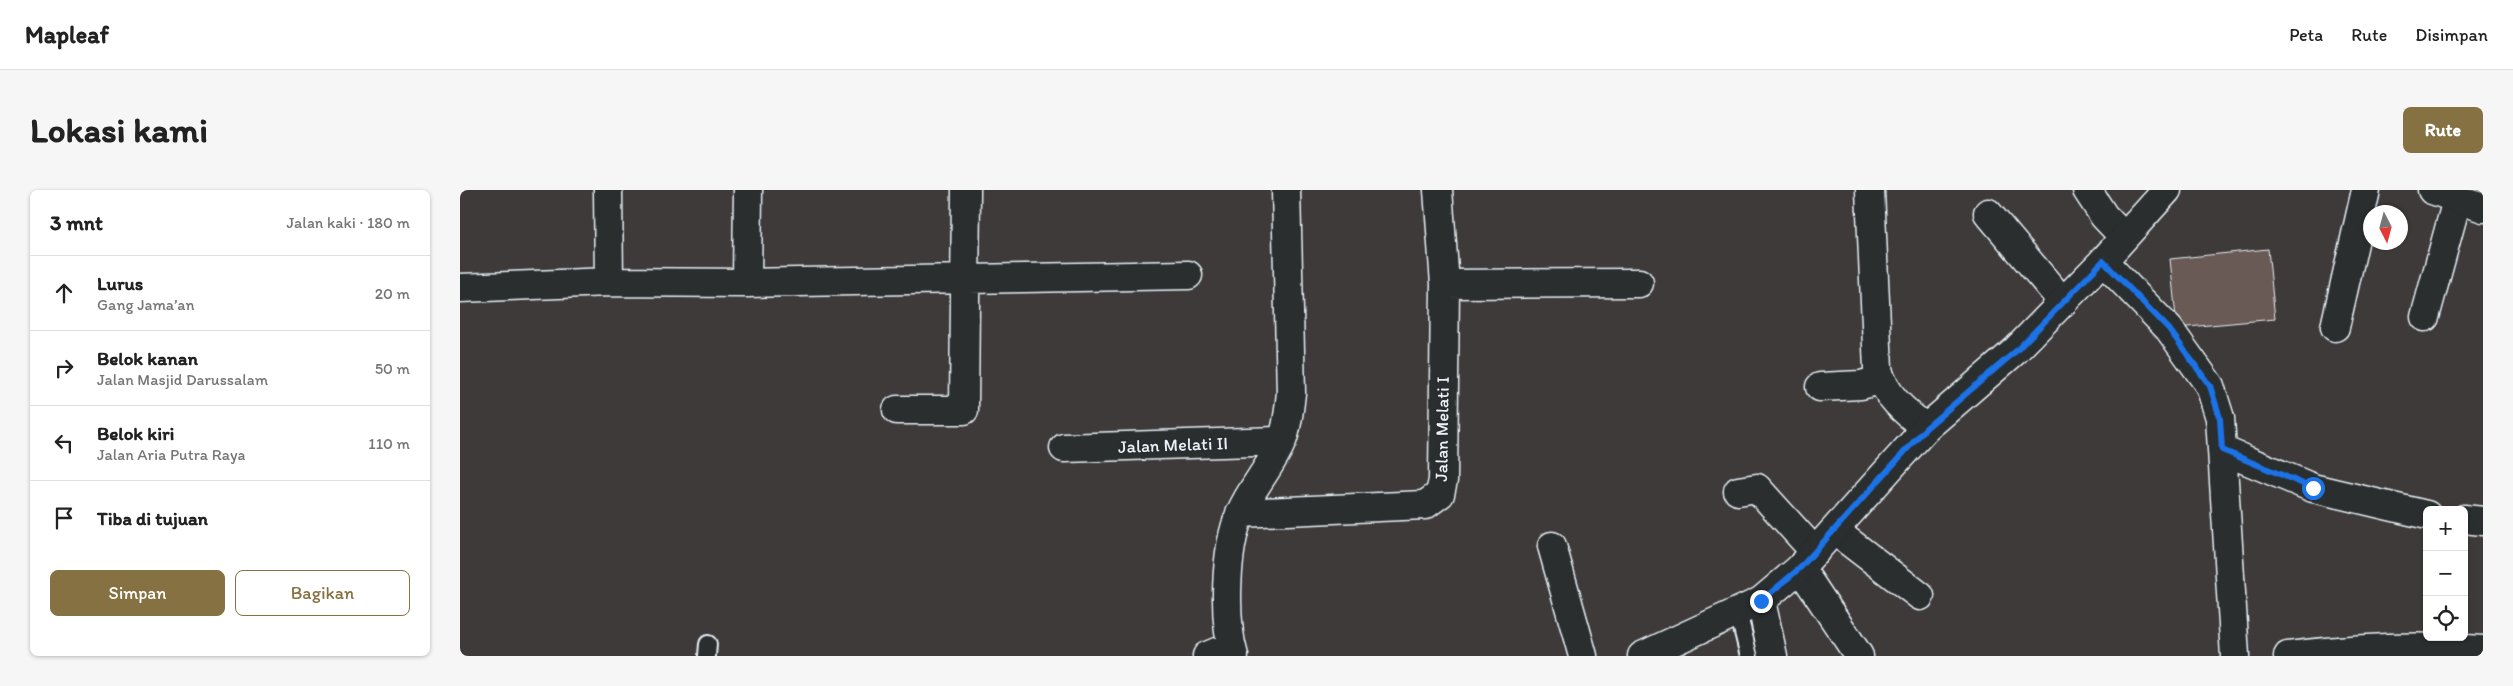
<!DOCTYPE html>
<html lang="id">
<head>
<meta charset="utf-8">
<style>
	:root { --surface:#fff; --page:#f6f6f6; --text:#222; --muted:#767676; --line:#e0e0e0; --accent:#857141 }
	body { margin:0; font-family:Itim,sans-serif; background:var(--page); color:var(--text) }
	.controls { position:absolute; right:15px; bottom:15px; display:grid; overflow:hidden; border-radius:8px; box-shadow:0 1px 4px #0004 }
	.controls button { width:45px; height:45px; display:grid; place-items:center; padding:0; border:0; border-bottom:1px solid var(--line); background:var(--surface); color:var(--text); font:25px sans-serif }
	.compass { position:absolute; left:1903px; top:15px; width:45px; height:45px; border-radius:50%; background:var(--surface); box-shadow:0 1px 4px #0004; rotate:174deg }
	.stop { position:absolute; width:15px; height:15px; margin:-11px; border:4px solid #1a73e8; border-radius:50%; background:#fff }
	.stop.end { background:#1a73e8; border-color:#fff; box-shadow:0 1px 5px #0008 }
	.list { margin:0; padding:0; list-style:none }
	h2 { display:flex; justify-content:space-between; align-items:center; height:65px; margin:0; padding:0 20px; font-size:21px }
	h2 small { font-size:16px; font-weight:400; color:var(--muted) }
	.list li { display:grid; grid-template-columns:32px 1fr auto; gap:15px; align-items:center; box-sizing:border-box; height:75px; padding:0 20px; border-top:1px solid var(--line) }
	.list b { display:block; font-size:19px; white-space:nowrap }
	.list p { margin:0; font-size:16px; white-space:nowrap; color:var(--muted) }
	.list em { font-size:16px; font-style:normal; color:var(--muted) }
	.actions { display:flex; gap:10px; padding:15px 20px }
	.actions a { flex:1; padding:11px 0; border:1px solid var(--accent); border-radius:8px; text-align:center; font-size:18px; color:var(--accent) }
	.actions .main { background:var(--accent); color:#fff }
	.icon { flex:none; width:28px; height:28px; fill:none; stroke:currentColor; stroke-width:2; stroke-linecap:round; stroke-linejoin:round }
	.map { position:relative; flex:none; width:2023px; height:466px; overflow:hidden; border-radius:8px }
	header { display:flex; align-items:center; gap:30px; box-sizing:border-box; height:70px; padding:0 25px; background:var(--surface); border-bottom:1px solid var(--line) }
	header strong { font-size:24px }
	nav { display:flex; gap:28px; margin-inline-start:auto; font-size:18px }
	.intro { display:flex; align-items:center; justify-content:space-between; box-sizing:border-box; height:120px; padding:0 30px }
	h1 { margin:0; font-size:35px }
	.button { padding:12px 22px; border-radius:8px; background:var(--accent); color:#fff; font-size:18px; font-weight:700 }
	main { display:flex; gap:30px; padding:0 30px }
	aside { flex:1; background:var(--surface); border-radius:8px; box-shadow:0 1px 4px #0004 }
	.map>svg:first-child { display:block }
	.building { fill:#6b5a54; stroke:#e8f1f8 }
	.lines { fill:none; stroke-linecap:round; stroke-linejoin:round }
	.lane-casing { stroke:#e8f1f8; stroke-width:20 }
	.street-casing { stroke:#e8f1f8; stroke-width:31 }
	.secondary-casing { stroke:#e8f1f8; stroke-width:31 }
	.lane { stroke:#2a2d2e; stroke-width:16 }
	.street { stroke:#2a2d2e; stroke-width:28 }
	.secondary { stroke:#2a2d2e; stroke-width:28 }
	.route { stroke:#1a73e8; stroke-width:6 }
	.labels { text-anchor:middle; stroke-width:4; stroke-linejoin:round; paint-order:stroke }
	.street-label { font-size:18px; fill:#e8f1f8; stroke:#2a2d2e }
</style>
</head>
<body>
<header>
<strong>Mapleaf</strong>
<nav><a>Peta</a><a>Rute</a><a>Disimpan</a></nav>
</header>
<div class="intro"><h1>Lokasi kami</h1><a class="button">Rute</a></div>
<main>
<aside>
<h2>3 mnt<small>Jalan kaki · 180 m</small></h2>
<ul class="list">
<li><svg class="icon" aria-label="ahead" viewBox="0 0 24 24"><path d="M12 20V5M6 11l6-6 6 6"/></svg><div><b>Lurus</b><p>Gang Jama’an</p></div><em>20 m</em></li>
<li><svg class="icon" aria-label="right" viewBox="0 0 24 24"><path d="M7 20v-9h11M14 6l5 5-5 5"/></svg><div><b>Belok kanan</b><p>Jalan Masjid Darussalam</p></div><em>50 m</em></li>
<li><svg class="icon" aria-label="left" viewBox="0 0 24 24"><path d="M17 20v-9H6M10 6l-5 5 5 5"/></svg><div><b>Belok kiri</b><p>Jalan Aria Putra Raya</p></div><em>110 m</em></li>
<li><svg class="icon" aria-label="arrive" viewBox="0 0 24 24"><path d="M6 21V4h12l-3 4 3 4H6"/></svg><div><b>Tiba di tujuan</b></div></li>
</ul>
<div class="actions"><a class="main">Simpan</a><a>Bagikan</a></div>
</aside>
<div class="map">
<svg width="2023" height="466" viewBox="0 0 2023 466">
	<rect width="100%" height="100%" fill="#3e3a39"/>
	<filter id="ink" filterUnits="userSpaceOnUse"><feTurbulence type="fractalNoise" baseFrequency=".02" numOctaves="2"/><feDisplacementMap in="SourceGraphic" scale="10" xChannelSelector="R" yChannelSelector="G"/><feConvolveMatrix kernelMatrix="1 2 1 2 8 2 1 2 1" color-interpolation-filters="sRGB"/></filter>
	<g filter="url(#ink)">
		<path class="building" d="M1808,59L1815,129L1717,138L1710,69Z"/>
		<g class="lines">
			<defs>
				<path id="lane" d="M1278,422L1289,466
					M247,466L248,454"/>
				<path id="street" d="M148,0L149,92
					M1410,0L1418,179C1424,205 1446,223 1466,238
					M1627,0L1644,26L1663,46
					M1528,23L1603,112
					M1643,71L1709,139L1750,196L1760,228L1775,466
					M287,93L288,0
					M985,94L1179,93
					M0,98L149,92L287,93L728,85
					M1965,127L1997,10
					M1875,137L1906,0
					M1360,197L1401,195L1420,190
					M437,220H504L506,0
					M604,258L822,251
					M1762,260L1853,298L1967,325
					M1278,301L1297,298L1355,362
					M780,323L965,315L980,304L983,290L985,94L978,0
					M2004,329L2023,331
					M1375,341L1460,406
					M1092,356L1123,466
					M1340,378L1399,466
					M1301,411L1313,466
					M747,466L771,456
					M774,466C763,429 765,359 780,324C791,298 811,277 822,251C828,236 829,219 831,203L826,0
					M1828,466C1892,458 1959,455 2023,460"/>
				<path id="secondary" d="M1972,0L2023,18
					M1182,466L1301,411L1340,378L1466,238L1555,161L1643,71L1707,0"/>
			</defs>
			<use href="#lane" class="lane-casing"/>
			<use href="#street" class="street-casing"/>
			<use href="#secondary" class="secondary-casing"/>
			<use href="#lane" class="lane"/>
			<use href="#street" class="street"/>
			<use href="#secondary" class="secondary"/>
		</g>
	</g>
	<g class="lines" filter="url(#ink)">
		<path class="route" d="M1301,411L1340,378L1466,238L1556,161L1643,71L1709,139L1750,196L1760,228L1762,260L1853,298"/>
	</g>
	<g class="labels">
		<g class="street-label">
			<text transform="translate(982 239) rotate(-89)" y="6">Jalan Melati I</text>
			<text transform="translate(713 255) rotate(-2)" y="6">Jalan Melati II</text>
		</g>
	</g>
</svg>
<div class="controls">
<button>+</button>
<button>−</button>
<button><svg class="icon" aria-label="locate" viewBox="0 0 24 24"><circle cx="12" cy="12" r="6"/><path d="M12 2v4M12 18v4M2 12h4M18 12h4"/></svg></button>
</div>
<svg class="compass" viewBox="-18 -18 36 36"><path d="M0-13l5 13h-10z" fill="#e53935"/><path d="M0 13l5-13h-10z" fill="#767676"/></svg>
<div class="stop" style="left:1853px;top:298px"></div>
<div class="stop end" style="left:1301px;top:411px"></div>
</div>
</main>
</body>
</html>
